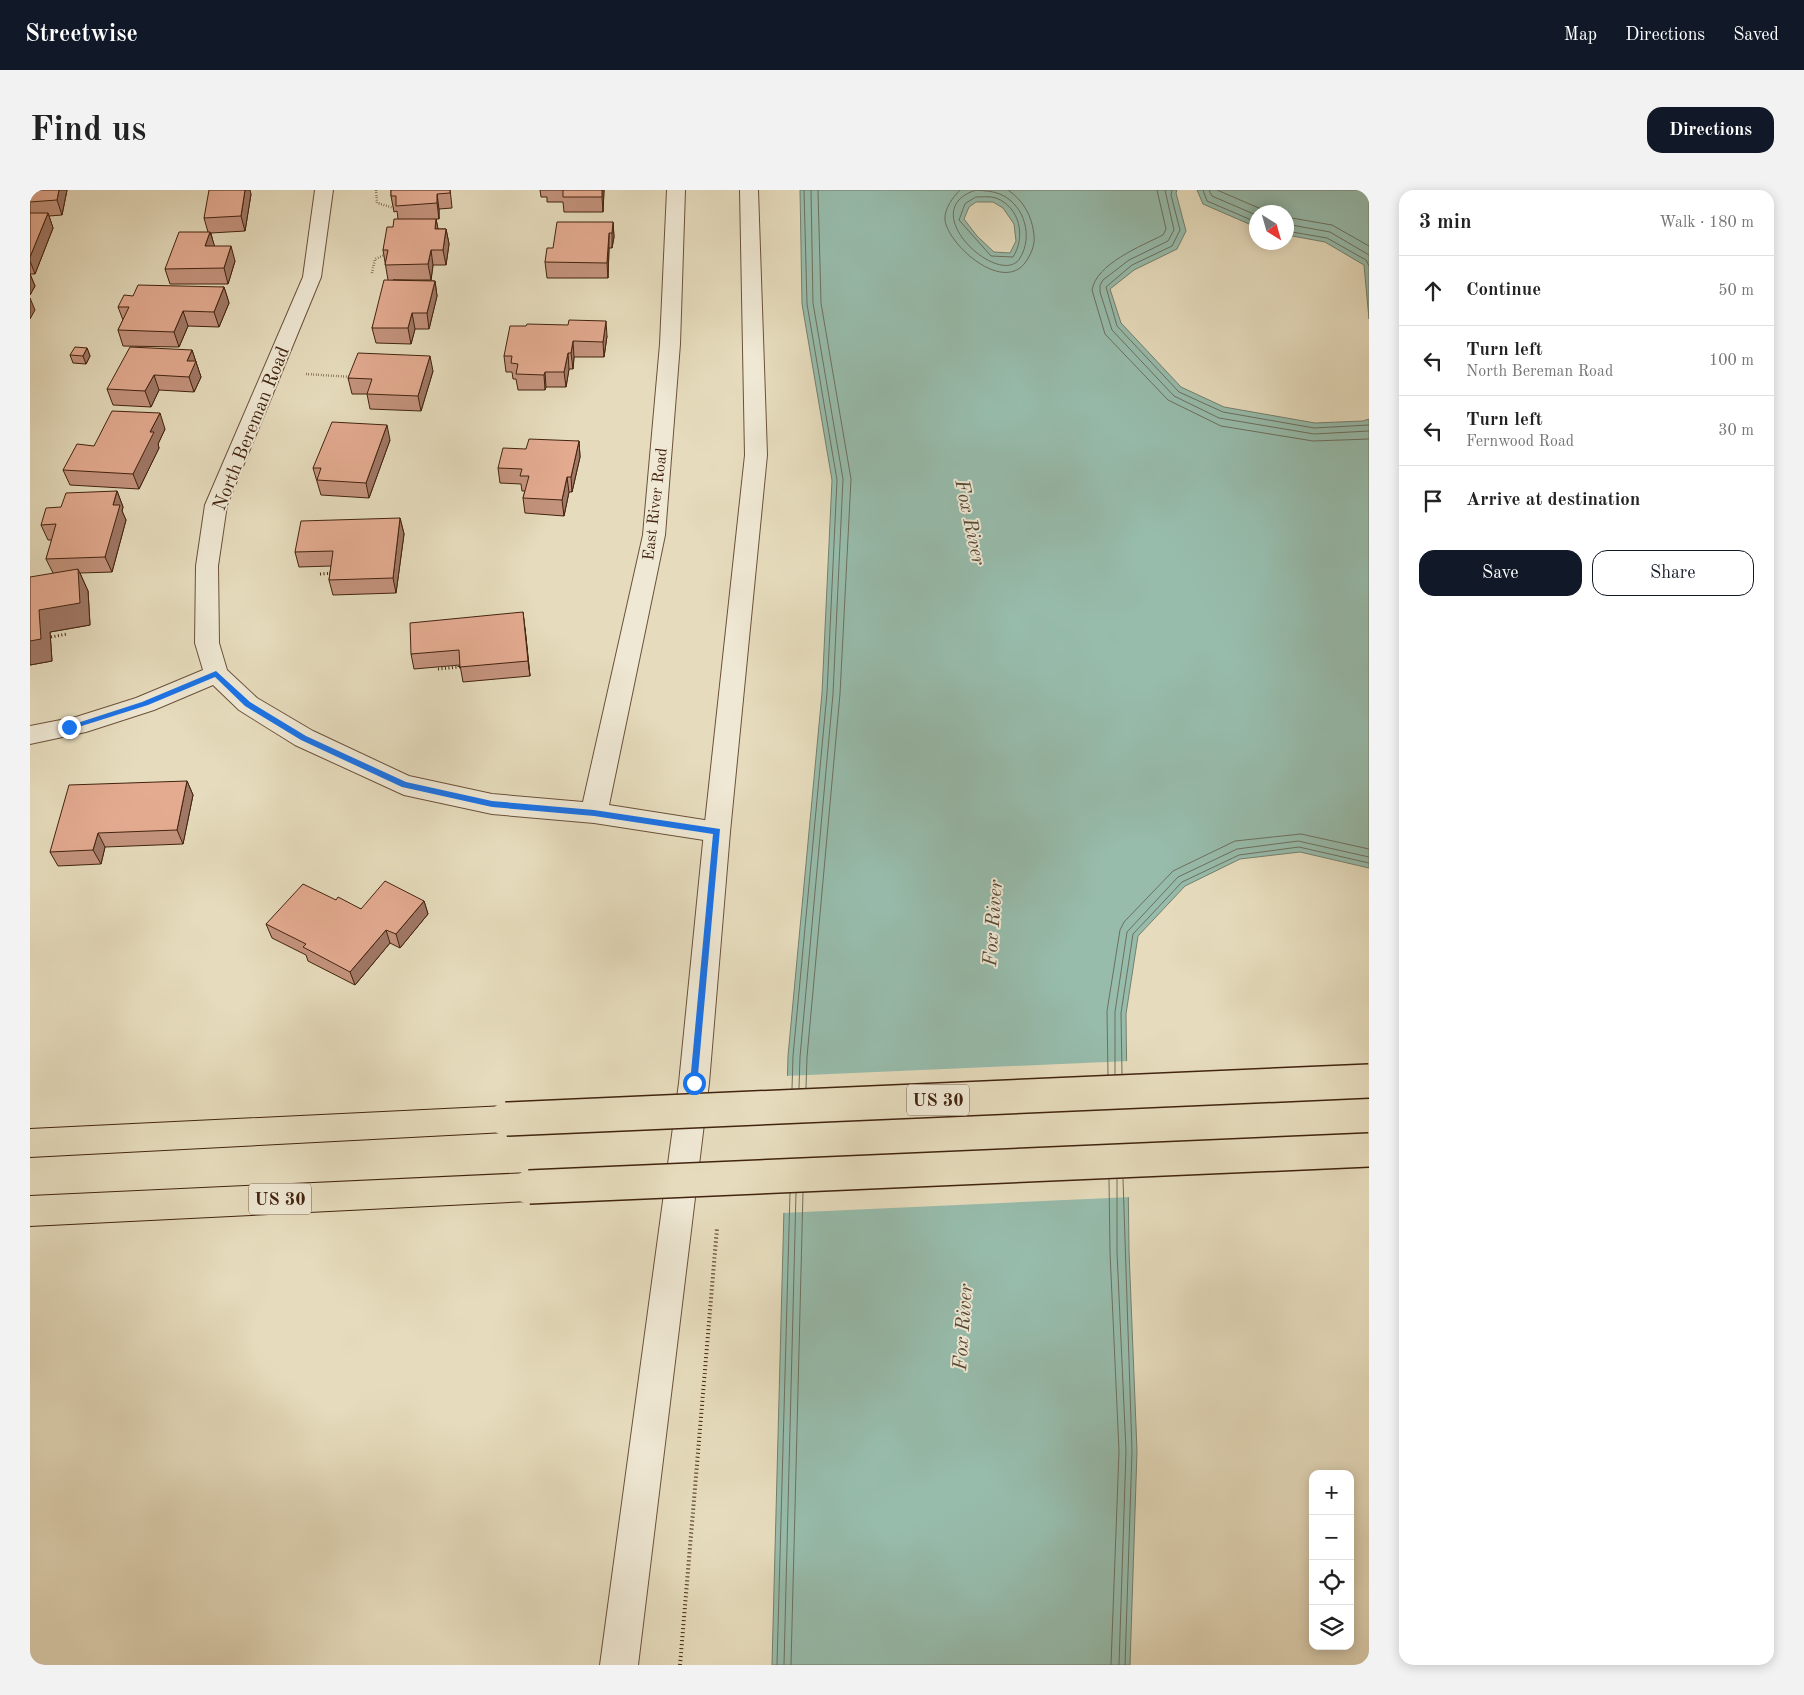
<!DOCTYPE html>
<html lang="en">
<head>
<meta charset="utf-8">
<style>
	:root { --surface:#fff; --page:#f2f2f2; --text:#222; --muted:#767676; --line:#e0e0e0; --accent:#111827 }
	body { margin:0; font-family:"Old Standard TT",serif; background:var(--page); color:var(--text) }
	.controls { position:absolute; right:15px; bottom:15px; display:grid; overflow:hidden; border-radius:10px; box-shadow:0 2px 12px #0003 }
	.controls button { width:45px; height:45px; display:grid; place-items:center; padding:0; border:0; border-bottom:1px solid var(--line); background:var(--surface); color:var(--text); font:25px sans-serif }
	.compass { position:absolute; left:1219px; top:15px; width:45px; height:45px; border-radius:50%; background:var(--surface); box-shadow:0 2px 12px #0003; rotate:143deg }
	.stop { position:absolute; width:15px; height:15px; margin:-11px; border:4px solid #1a73e8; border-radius:50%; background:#fff }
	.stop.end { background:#1a73e8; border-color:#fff; box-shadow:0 1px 5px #0008 }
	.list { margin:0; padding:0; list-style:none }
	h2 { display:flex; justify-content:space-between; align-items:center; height:65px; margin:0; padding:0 20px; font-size:21px }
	h2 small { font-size:16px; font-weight:400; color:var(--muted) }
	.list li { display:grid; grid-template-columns:32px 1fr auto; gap:15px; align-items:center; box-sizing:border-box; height:70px; padding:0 20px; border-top:1px solid var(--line) }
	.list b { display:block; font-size:19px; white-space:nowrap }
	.list p { margin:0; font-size:16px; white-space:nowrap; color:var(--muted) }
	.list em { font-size:16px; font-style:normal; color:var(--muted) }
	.actions { display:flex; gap:10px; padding:15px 20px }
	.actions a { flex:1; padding:11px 0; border:1px solid var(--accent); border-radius:15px; text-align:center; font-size:18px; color:var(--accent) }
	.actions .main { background:var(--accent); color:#fff }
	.icon { flex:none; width:28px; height:28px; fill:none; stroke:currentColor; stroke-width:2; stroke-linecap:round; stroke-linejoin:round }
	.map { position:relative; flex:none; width:1339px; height:1475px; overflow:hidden; border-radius:15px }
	header { display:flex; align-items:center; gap:30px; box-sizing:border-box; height:70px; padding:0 25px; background:var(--accent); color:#fff }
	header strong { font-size:24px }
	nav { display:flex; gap:28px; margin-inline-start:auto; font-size:18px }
	.intro { display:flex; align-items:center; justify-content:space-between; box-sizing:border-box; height:120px; padding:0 30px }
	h1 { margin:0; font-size:35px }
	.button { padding:12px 22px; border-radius:15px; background:var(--accent); color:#fff; font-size:18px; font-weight:700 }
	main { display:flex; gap:30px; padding:0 30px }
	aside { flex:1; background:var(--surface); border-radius:15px; box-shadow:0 2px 12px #0003 }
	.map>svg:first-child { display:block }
	.water { fill:#97bcac; stroke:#757f6d; fill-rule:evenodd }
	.pier { fill:#e6dcbd }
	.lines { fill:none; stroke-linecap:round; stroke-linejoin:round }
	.shore { stroke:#6c705e; stroke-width:1 }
	.minor-casing { stroke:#6b513a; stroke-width:2 }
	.tertiary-casing { stroke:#6b513a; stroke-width:2 }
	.primary-casing { stroke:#42230f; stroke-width:2 }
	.path-far2 { stroke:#42230f; stroke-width:2.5; stroke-dasharray:0.5 2; stroke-linecap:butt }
	.path-far1 { stroke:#42230f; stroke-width:3; stroke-dasharray:1 2.5; stroke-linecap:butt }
	.path { stroke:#42230f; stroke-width:4; stroke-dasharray:1 3; stroke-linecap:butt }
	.minor { fill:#efe8d4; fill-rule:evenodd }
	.tertiary { fill:#efe8d4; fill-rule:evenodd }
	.primary { fill:#e6dcbd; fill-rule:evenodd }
	.primary-bridge-casing { stroke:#42230f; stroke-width:36; stroke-linecap:butt }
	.primary-bridge { stroke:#e6dcbd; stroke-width:33 }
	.wall { fill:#c4937d; stroke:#42230f }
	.shaded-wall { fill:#a07866; stroke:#42230f }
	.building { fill:#e4ab91; stroke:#42230f }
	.route { fill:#1a73e8 }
	.labels { text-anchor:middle; stroke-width:4; stroke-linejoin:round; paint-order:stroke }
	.far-street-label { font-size:16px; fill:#42230f; stroke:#efe8d4 }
	.shield { fill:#efe8d4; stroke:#765e4a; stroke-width:1 }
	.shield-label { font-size:18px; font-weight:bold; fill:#42230f }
	.street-label { font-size:19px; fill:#42230f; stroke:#efe8d4 }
	.water-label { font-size:20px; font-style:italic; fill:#574936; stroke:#efe8d4 }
</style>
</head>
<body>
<header>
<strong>Streetwise</strong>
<nav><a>Map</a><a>Directions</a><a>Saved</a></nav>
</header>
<div class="intro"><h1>Find us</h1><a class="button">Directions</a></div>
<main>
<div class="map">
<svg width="1339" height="1475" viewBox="0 0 1339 1475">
	<rect width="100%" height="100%" fill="#e6dcbd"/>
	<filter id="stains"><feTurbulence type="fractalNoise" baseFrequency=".004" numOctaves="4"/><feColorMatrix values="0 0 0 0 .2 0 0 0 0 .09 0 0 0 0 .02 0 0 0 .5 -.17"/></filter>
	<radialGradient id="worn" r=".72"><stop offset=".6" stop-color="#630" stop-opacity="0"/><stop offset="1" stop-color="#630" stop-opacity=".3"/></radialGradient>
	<path class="water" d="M770,0H1147L1146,3L1156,41L1147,59L1104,80L1080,99L1091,133L1151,197L1194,217L1285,233L1333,231L1339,229V678L1270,662L1210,669L1155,696L1108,746L1096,824L1099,1061L1107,1261L1100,1475H742L758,866L792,503L802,290L772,114ZM946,12H963L973,18L984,34L986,51L980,63L964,62L947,46L934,29L939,17Z
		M1167,0H1339V129L1334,75L1295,52L1257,45L1256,22H1226V37L1173,14Z"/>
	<path class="pier" d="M1099,871L1101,1007L752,1023L755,886Z"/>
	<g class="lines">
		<path class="shore" d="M930,0C923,7 914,19 915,30C918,55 975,106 997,70C1002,62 1005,54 1004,45C1002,26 994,11 978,0
			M946,0C955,1 964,1 972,5C995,16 1003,47 990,68C971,100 882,20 946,0Z
			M1127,0L1136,39L1133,45C1111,56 1066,74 1062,100L1075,144L1138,210L1191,236L1283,251L1339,249
			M1135,0L1144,40L1138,51L1099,70L1073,90L1070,95V102L1082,140L1144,206L1189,228L1284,244L1339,241
			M1142,0L1141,5L1150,40L1142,56L1102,75L1076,97L1087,136L1149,202L1193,222L1284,238L1339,235
			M1173,0L1177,11L1226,32
			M1179,0L1182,6L1226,25
			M1187,0L1238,22
			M946,7C952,7 960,6 966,8C990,17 996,47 983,67L961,66L929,30L935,14Z
			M1256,27L1302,35L1339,56
			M1256,34L1300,42L1339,65
			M1256,41L1297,48L1336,70L1339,76
			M1085,884V822L1097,742L1148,687L1207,659L1268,651L1339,667
			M1092,884L1091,823L1103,744L1152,692L1209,665L1269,657L1339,673
			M1078,885L1077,821L1090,740L1094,732L1143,681L1205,651L1271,644L1339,659
			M769,898L770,867L803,504L813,289L783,113L781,0
			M776,898L777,867L810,504L821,289L791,113L788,0
			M762,899L763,866L797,503L807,290L777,114L774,0
			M1079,989L1080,1062L1089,1261L1081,1475
			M1087,989V1062L1096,1261L1089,1475
			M1093,989L1102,1261L1095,1475
			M747,1475L760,1003
			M754,1475L766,1003
			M761,1475L773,1003"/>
		<defs>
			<path id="minor" d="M285,0H303L291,87L197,315L188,376L189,453L197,480L227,508L283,541L379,586L462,604L553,612L613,345L630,154L637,0H655L650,154L635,345L579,615L687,632L696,635L700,642L696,649L687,652L564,633L462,624L374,605L265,555L209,520L183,495L124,520L56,542L0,554V536L46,527L106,508L173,480L165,453L166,376L175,315L273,87Z"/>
			<path id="tertiary" d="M710,0H728L737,265L700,642L679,893L608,1475H570L649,893L674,642L715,265Z"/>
			<path id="primary" d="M476,916L487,919L491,929L487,939L476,942L0,967V939Z
				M499,983L510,987L514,997L510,1007L499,1011L0,1036V1006Z"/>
		</defs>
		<use href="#minor" class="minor-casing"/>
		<use href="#tertiary" class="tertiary-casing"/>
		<use href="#primary" class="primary-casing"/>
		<path class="path-far2" d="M346,0L347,13L364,18
			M342,83L345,69L357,64
			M276,184L322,187"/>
		<path class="path-far1" d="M290,384L303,383
			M21,447L37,444
			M408,479L429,477V475"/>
		<path class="path" d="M650,1475L687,1038"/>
		<use href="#minor" class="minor"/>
		<use href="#tertiary" class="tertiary"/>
		<use href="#primary" class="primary"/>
		<defs>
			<path id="primary-bridge" d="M476,929L1339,891
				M499,997L1339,960"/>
		</defs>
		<use href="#primary-bridge" class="primary-bridge-casing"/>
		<use href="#primary-bridge" class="primary-bridge"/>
	</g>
	<path class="wall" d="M0,0H37L32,25L19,26L23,38L5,84H0L5,96L0,105Z
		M361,0H420L421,8L422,18L409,19V29H406L408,39H416L419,54L416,75H403L401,90H363L405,91L407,106L399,139H385L381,154L346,153L342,138L358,90L353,60L363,37L368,29L367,21L364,22L361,6Z
		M510,0H574L573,22H534L533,12H517V7H511Z
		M221,4L215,41L181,43L184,56L205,71L198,94H140L135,79L178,42L174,28Z
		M583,32L584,47L582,58H579L578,88H517L515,72L523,58Z
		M194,97L199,113L189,137L158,136L149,157L93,156L88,140L93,130L88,117L103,106Z
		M496,136L577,146L574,167H544L543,179H539L536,197H516L515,200H488L486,189H483L482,182H476L474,166Z
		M57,158L60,166L56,174L43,173L40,165Z
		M162,160L171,187L164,202L129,200L121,217L83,215L77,199Z
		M403,181L391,221L340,219L337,204H322L318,188Z
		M135,239L128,254L129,258L109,299L40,295L33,280L64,256Z
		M360,250L339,308L291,305L283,278Z
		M549,251L550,267L542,302H539L534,326L495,323L493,308L495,301H492L491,294L470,293L468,278L496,259Z
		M87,301L93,317L92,321L96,330L82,382L50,383L58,401L60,435L20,442L22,471L0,475L23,383L16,369L22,350H18L11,335L31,317Z
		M370,328L374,344L366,403L303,405L299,390L301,376L269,377L265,362Z
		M495,438L500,486L433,492L430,475L384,479L381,464Z
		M157,591L163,605L153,654L75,657L71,674L28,676L20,662Z
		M306,710L331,719L394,711L398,724L370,758L360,753L325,795L278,771L276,765L242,748L236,734Z"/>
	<path class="shaded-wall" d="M29,0H37L32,25L27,10Z
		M215,0H220L221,4L215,41L211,26Z
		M572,0H574L573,22L572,7Z
		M407,4L409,19V29L407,13Z
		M18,23L23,38L5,84L0,71V67Z
		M406,29L409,44L405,39Z
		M583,32L584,47L582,58V43Z
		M416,39L419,54L416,75L413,60Z
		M180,42L185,57L175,56Z
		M579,43V58L578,88L577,73Z
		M201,56L205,71L198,94L194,78Z
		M401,60L403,75L401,90L398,74Z
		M0,84L5,96L0,105Z
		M405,91L407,106L399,139L397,123Z
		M194,97L199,113L189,137L184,122Z
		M0,108L5,120L0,129Z
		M153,121L158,136L149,157L144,142Z
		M382,123L385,139L381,154L378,138Z
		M576,131L577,146L574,167L573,152Z
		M543,151L544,167L543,179L541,163Z
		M57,158L60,166L56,174L53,166Z
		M162,160L171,187L164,202L159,187L157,171Z
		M538,163L539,179L536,197L534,182Z
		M400,166L403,181L391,221L388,206Z
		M515,182L516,197L515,200L514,185Z
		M124,185L129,200L121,217L115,201Z
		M130,223L135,239L128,254L129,258L109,299L103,284L120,242Z
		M357,235L360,250L339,308L336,293Z
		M549,251L550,267L542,302L541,287Z
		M537,287L539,302L534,326L532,310Z
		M87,301L93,317L92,321L96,330L82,382L75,367L83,315Z
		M370,328L374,344L366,403L363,388Z
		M48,379L58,401L60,435L20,442L22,471L0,475V451L9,420Z
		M493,422L495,438L500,486L498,471Z
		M157,591L163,605L153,654L147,640Z
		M68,643L75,657L71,674L63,660Z
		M394,711L398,724L370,758L366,744Z
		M356,740L360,753L325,795L320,782Z"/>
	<path class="building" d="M0,0H29L27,10L0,12Z
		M179,0H215L211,26L174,28Z
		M361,0H420V3L407,4V13L366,16V6H361Z
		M533,0H572V7H533Z
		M0,23H18L0,67Z
		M364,29H406L405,39H416L413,60H401L398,74L355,75L358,60H353L357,37H363Z
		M527,32H583L582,43H579L577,73L515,72L517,58H523Z
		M149,42H180L175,56H201L194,78L135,79Z
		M354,90L405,91L397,123H382L378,138H342Z
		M108,95L194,97L184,122L153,121L144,142L88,140L99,117H88L94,105L103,106Z
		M539,130L576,131L573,152L543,151L541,163H538L534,182H515L514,185L486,184L488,174L481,173L482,166H474L480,136H496L497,134L538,135Z
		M45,157L57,158L53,166L40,165Z
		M100,157L162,160L157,171H166L159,187L124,185L115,201L77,199Z
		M328,163L400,166L388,206L337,204L342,189L318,188Z
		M82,221L130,223L120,242H124L103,284L33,280L47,254L64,256Z
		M302,232L357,235L336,293L287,290L291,278H283Z
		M499,249L549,251L541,287H537L532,310L493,308L499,286H490L492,279L468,278L473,258L496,259Z
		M87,301L83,315H90L75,367L16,369L26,334L11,335L16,318L31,317L36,303Z
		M370,328L363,388L299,390L303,361L265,362L271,331Z
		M48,379L50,413L9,420L11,449L0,451V387Z
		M493,422L498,471L430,477L429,460L381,464L380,433Z
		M157,591L147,640L68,643L63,660L20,662L39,595Z
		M355,691L394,711L366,744L356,740L320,782L273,757L276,754L236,734L273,694L306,710L308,707L331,719Z"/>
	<path class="route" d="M186,481L220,512L276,546L376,592L462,611L564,620L690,639L667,896L664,897L660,893L683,644L564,626L462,617L372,597L271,550L215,516L185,487L118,515L39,540L35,537L112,512Z"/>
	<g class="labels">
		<g class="far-street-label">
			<text transform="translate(624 314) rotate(-83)" y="6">East River Road</text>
		</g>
		<g class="shield">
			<rect x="877" y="894.5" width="62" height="31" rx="4"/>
			<rect x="219" y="993.5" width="62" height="31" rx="4"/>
		</g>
		<g class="shield-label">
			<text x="908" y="916">US 30</text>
			<text x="250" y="1015">US 30</text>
		</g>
		<g class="street-label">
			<text transform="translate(220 238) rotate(-68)" y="7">North Bereman Road</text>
		</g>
		<g class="water-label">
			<text transform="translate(941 332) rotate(78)" y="7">Fox River</text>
			<text transform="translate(962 733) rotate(-86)" y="7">Fox River</text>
			<text transform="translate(932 1137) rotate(-86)" y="7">Fox River</text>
		</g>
	</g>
	<rect width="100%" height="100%" filter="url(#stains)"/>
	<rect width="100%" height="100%" fill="url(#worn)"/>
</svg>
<div class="controls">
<button>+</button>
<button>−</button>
<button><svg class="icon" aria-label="locate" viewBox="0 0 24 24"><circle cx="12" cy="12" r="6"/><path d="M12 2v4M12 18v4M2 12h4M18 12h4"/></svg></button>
<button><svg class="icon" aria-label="layers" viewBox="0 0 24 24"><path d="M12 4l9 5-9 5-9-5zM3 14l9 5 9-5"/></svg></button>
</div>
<svg class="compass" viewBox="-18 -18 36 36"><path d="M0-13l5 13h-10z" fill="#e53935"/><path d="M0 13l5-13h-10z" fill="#767676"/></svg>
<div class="stop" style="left:664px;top:893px"></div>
<div class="stop end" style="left:39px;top:537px"></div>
</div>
<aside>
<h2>3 min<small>Walk · 180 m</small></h2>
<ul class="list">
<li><svg class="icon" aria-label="ahead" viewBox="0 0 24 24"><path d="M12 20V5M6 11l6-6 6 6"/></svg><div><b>Continue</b></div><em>50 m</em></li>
<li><svg class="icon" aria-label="left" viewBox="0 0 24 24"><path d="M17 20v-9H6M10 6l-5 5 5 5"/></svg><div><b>Turn left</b><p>North Bereman Road</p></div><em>100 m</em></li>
<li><svg class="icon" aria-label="left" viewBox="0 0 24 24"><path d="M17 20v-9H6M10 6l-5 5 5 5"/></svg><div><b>Turn left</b><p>Fernwood Road</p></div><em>30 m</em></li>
<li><svg class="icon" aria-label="arrive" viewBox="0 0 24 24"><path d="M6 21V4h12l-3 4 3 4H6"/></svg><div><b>Arrive at destination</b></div></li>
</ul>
<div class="actions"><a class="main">Save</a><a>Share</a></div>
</aside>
</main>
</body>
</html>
